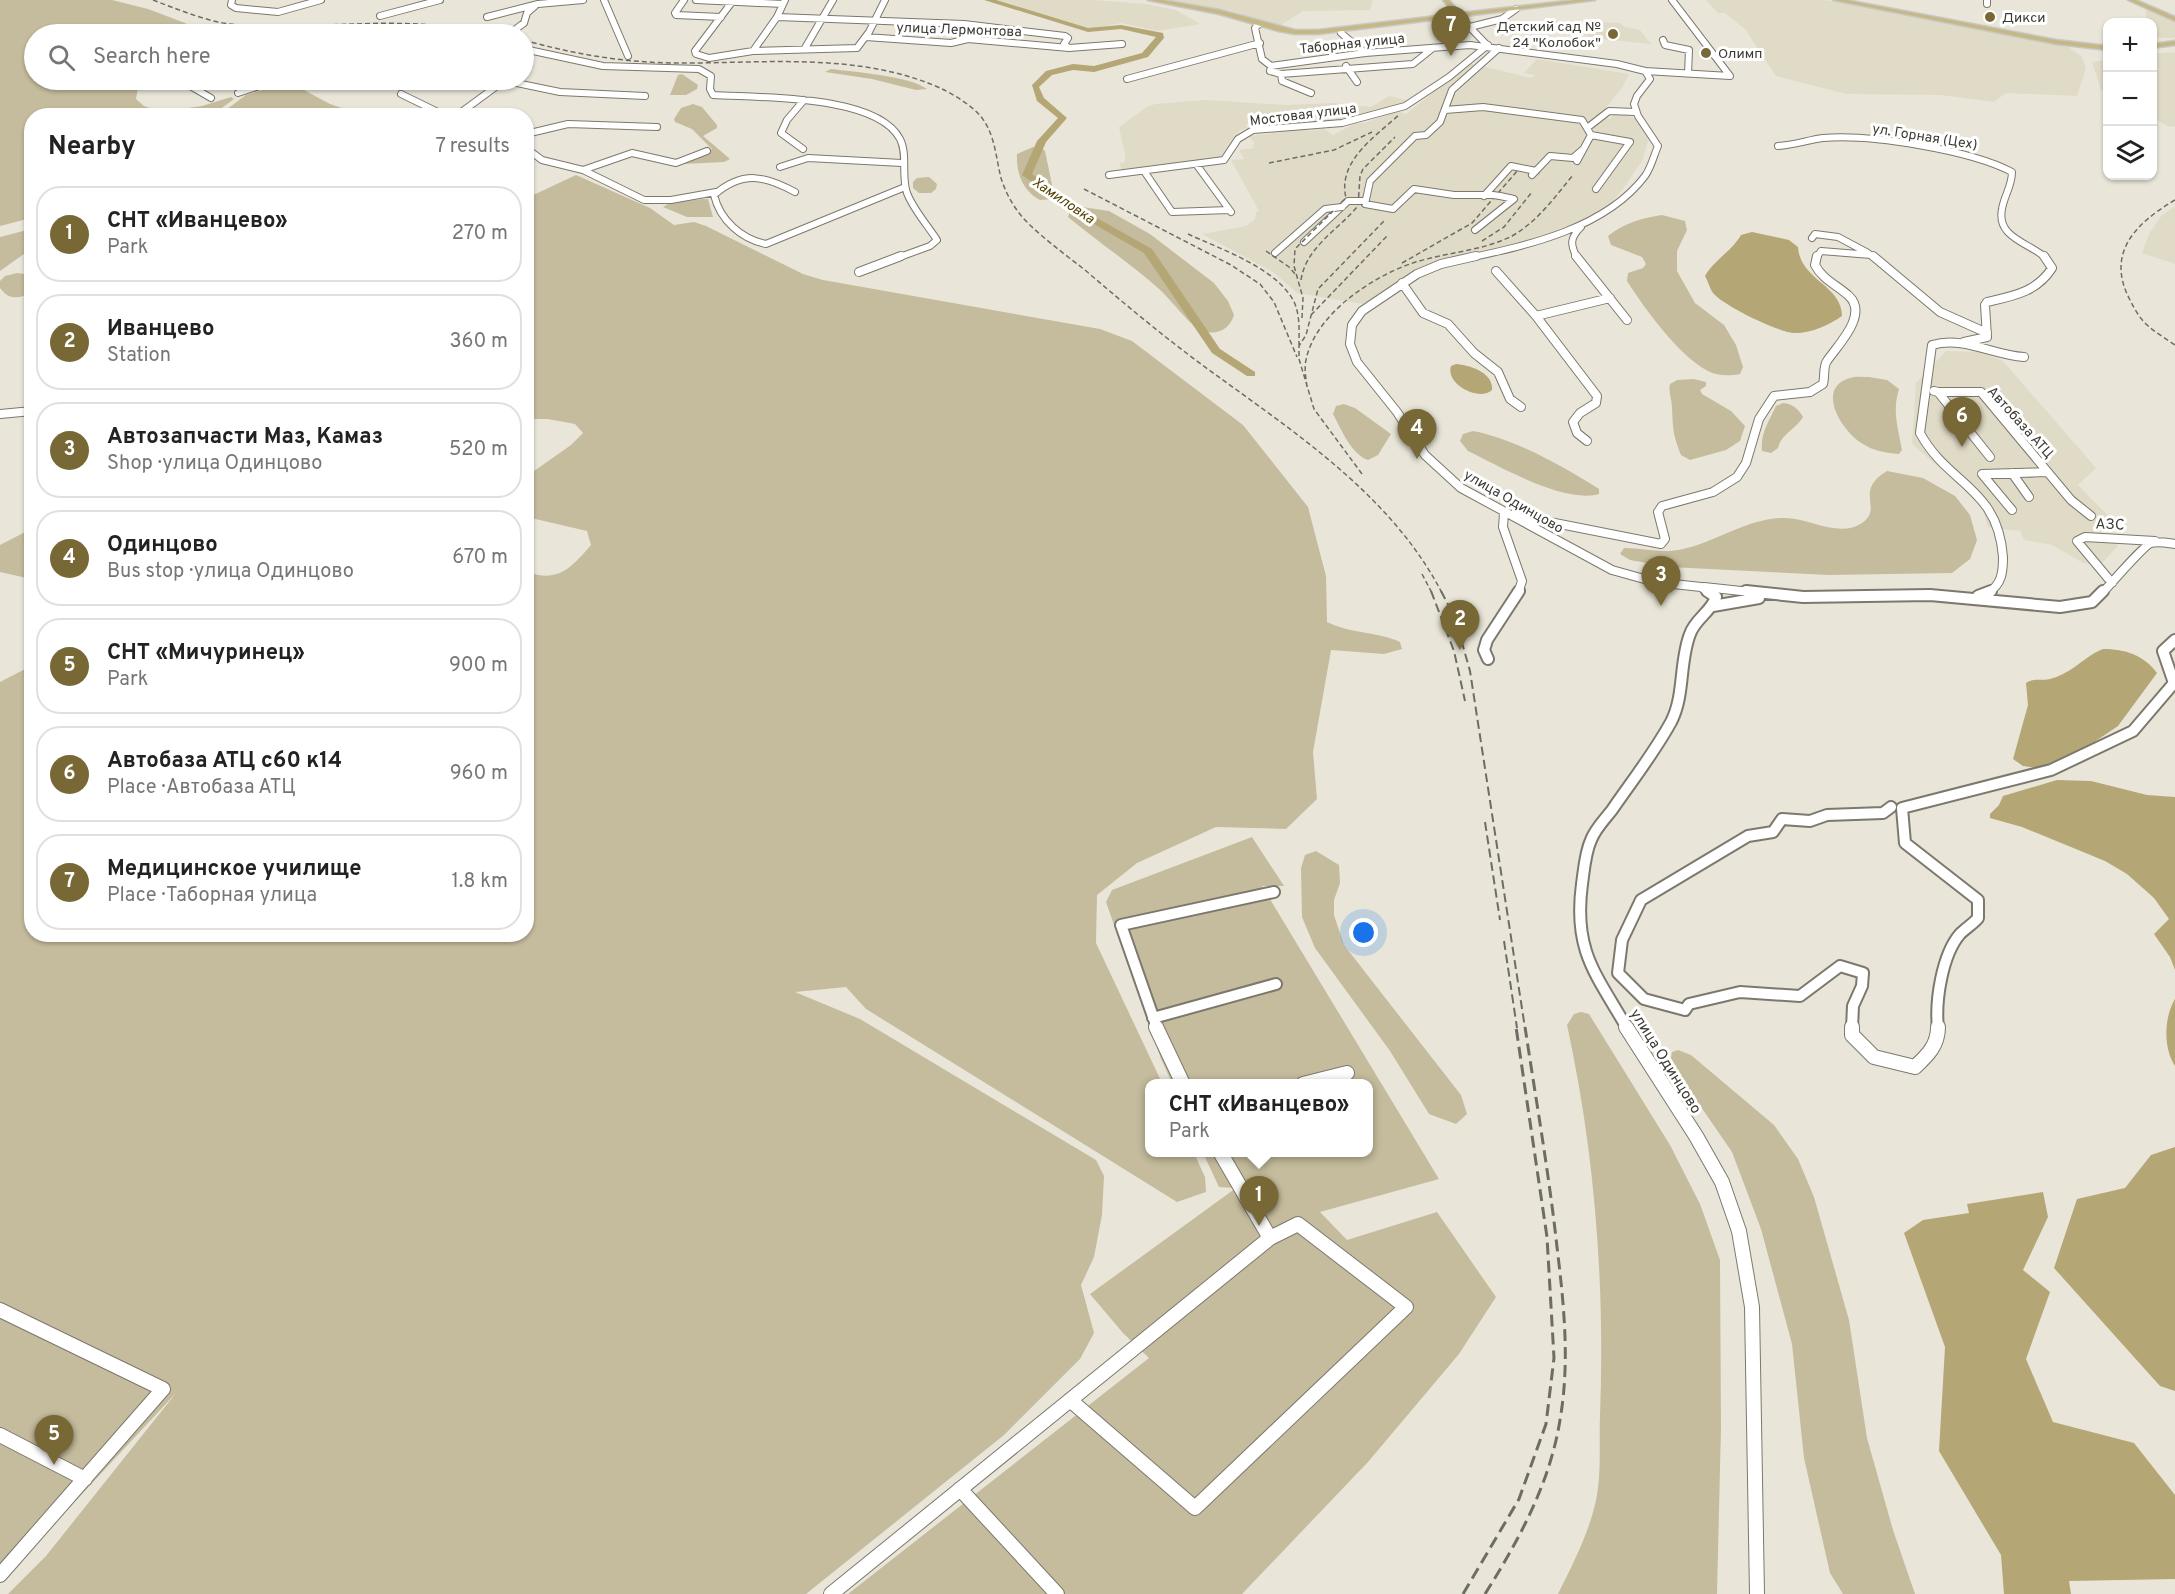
<!DOCTYPE html>
<html lang="en">
<head>
<meta charset="utf-8">
<style>
	:root { --surface:#fff; --page:#f6f6f6; --text:#222; --muted:#767676; --line:#e0e0e0; --accent:#776836 }
	body { margin:0; font-family:Overpass,sans-serif; background:var(--page); color:var(--text) }
	.controls { position:absolute; right:18px; top:18px; display:grid; overflow:hidden; border-radius:12px; box-shadow:0 2px 4px #0004 }
	.controls button { width:54px; height:54px; display:grid; place-items:center; padding:0; border:0; border-bottom:2px solid var(--line); background:var(--surface); color:var(--text); font:30px sans-serif }
	.you { position:absolute; left:1364px; top:933px; width:21px; height:21px; margin:-15px; border:4px solid #fff; border-radius:50%; background:#1a73e8; box-shadow:0 0 0 9px #1a73e833 }
	.badge { display:grid; place-items:center; width:39px; height:39px; border-radius:50%; background:var(--accent); color:#fff; font-size:20px; font-weight:700 }
	.pin { position:absolute; translate:-50% -50px; filter:drop-shadow(0 2px 3px #0008) }
	.pin::after { content:''; position:absolute; top:32px; width:21px; height:18px; background:inherit; clip-path:polygon(0 0,100% 0,50% 100%) }
	.popup { position:absolute; left:1145px; top:1079px; width:228px; height:78px; box-sizing:border-box; display:grid; place-content:center; border-radius:12px; background:var(--surface); filter:drop-shadow(0 2px 4px #0005); font-size:20px; white-space:nowrap; color:var(--muted) }
	.popup b { font-size:22px; color:var(--text) }
	.popup::after { content:''; position:absolute; left:50%; top:100%; margin-left:-12px; border:12px solid transparent; border-top-color:var(--surface) }
	.list { margin:0; padding:0; list-style:none }
	h2 { display:flex; justify-content:space-between; align-items:center; height:78px; margin:0; padding:0 24px; font-size:26px }
	h2 small { font-size:20px; font-weight:400; color:var(--muted) }
	.list li { display:grid; grid-template-columns:39px 1fr auto; gap:18px; align-items:center; box-sizing:border-box; height:96px; margin:0 12px 12px; padding:0 12px; border:2px solid var(--line); border-radius:24px }
	.list b { display:block; font-size:22px; white-space:nowrap }
	.list p { margin:0; font-size:20px; white-space:nowrap; color:var(--muted) }
	.list em { font-size:20px; font-style:normal; color:var(--muted) }
	.icon { flex:none; width:33px; height:33px; fill:none; stroke:currentColor; stroke-width:2; stroke-linecap:round; stroke-linejoin:round }
	.map { position:relative; flex:none; width:2175px; height:1594px; overflow:hidden }
	.search { position:absolute; background:var(--surface); box-shadow:0 2px 4px #0004; left:24px; top:24px; width:510px; height:66px; display:flex; align-items:center; gap:15px; box-sizing:border-box; padding:0 21px; border-radius:33px; color:var(--muted); font-size:22px }
	.panel { position:absolute; background:var(--surface); box-shadow:0 2px 4px #0004; left:24px; top:108px; width:510px; height:834px; border-radius:24px }
	.map>svg:first-child { display:block }
	.built { fill:#e0dbc7 }
	.green { fill:#c5bc9d }
	.water { fill:#b5a675 }
	.lines { fill:none; stroke-linecap:round; stroke-linejoin:round }
	.river { fill:#b5a675; fill-rule:evenodd }
	.minor-far3-casing { stroke:#7c786d; stroke-width:8 }
	.minor-far2-casing { stroke:#7c786d; stroke-width:10 }
	.minor-far1-casing { stroke:#7c786d; stroke-width:14 }
	.minor-casing { stroke:#7c786d; stroke-width:16 }
	.major-casing { stroke:#c8c8c7; stroke-width:3 }
	.minor-far3 { stroke:#fff; stroke-width:6 }
	.minor-far2 { stroke:#fff; stroke-width:8 }
	.minor-far1 { stroke:#fff; stroke-width:10 }
	.minor { stroke:#fff; stroke-width:14 }
	.major { fill:#c5b884; fill-rule:evenodd }
	.rail-far2 { stroke:#6e6c65; stroke-width:1.5; stroke-dasharray:5 3; stroke-linecap:butt }
	.rail-far1 { stroke:#6e6c65; stroke-width:2; stroke-dasharray:9 4.5; stroke-linecap:butt }
	.rail { stroke:#6e6c65; stroke-width:3; stroke-dasharray:12 6; stroke-linecap:butt }
	.minor-bridge-casing { stroke:#7c786d; stroke-width:8; stroke-linecap:butt }
	.minor-bridge { stroke:#fff; stroke-width:6 }
	.poi-dot { fill:#776836; stroke:#fff; stroke-width:2 }
	.labels { text-anchor:middle; stroke-width:6; stroke-linejoin:round; paint-order:stroke }
	.far-poi-label { font-size:14px; fill:#3c3b36; stroke:#fff; text-anchor:start }
	.far-street-label { font-size:14px; fill:#3c3b36; stroke:#fff }
	.far-water-label { font-size:14px; font-style:italic; fill:#544403; stroke:#fff }
	.street-label { font-size:15px; fill:#3c3b36; stroke:#fff }
</style>
</head>
<body>
<div class="map">
<svg width="2175" height="1594" viewBox="0 0 2175 1594">
	<rect width="100%" height="100%" fill="#e9e6d9"/>
	<path class="built" d="M988,0H1093L1146,4L1176,10L1200,24L1157,31L1121,23L1089,29Z
		M1162,0H1373L1370,10L1303,11L1279,26L1229,10Z
		M1706,0H1825L2067,46L2082,57L2086,68L2077,96L2006,93L1994,102L1941,95L1846,94L1776,76L1745,29L1725,13H1718Z
		M2146,7L2175,20V38H2153L2152,22H2146Z
		M1582,21L1620,23L1625,27L1640,30L1651,44L1593,38L1562,27L1566,23Z
		M2172,52L2175,53V126L2170,127L2153,118L2152,54Z
		M1537,59L1629,74L1622,88L1599,116L1610,119L1614,114H1620L1635,118L1649,139L1642,161L1625,186L1609,206L1596,215L1514,247L1440,261L1412,272L1363,304L1297,293L1273,272L1202,234L1246,226L1255,219L1256,212L1259,211L1231,160L1244,159L1239,150L1254,148L1252,145L1255,144L1249,136L1305,129L1308,131L1324,129L1333,135L1354,124L1365,123L1397,111L1406,114L1469,63L1531,78L1535,75L1524,73Z
		M2107,60H2108L2107,93L2101,90L2092,62Z
		M1389,96L1411,101L1387,110L1321,123L1246,124L1247,128L1239,131L1222,158L1123,172L1119,163L1125,162V155L1119,127L1147,107L1155,104L1206,100L1286,105L1334,103L1371,107Z
		M2175,206V264L2142,253L2150,232L2162,215Z
		M1946,351L1979,352L2003,361L2096,468L2078,485L2117,525L2097,528L2118,546L2101,564L2083,563L2052,545L2024,540L2020,531L1988,527L1982,506L1973,497L1912,444L1916,383Z"/>
	<path class="green" d="M0,0H112L148,9L185,23L192,27L194,33L34,34V80H146L138,87L136,99L144,106L161,112L202,106L231,97L234,99L212,115L32,116L31,218L0,226Z
		M831,69C854,72 910,76 927,89L916,90L872,79L825,72Z
		M682,74L698,85L697,89L686,95H670L678,75Z
		M282,84L300,88L330,104L362,115H219L246,95Z
		M693,104L702,107L717,125V128L703,136L730,159L724,162L684,164L685,162L712,149L692,129L675,122L674,119L681,108Z
		M1033,147L1043,149L1045,151L1055,199L1040,200C1023,191 1016,173 1017,154Z
		M576,175L650,208L674,225L694,222L706,226L803,274L823,280L1100,329L1132,341L1243,425L1308,507L1326,576L1327,622C1351,634 1376,631 1400,642L1402,649L1384,654L1331,650L1313,752L1317,799L1286,829L1216,827L1137,863L1097,895L1096,943L1162,1083L1150,1084V1152L1194,1153L1205,1177L1206,1192L1177,1202L866,1009L846,987L795,992L860,1019L1096,1160L1104,1176L1102,1215L1094,1257L1081,1285L1094,1333L1080,1359L1004,1435L806,1594H8L46,1556L176,1393L0,1582V682L31,666L32,934H526L527,572C558,583 571,568 591,545L587,531L527,517V476L571,445L583,433L575,424L548,419H527V198Z
		M929,177L937,184L936,189L931,193H919L913,188V182L917,178Z
		M703,199H708L713,217H687L663,207L670,203Z
		M1082,207L1109,211L1150,234L1214,283L1228,301L1234,315C1229,331 1214,337 1198,329C1189,323 1169,298 1159,289C1130,263 1098,242 1068,217L1070,211Z
		M1662,215L1685,221L1687,230L1677,251V271L1695,303L1724,325L1736,345L1743,367L1740,374C1730,376 1717,376 1708,371C1678,355 1645,309 1627,281L1628,273L1643,268L1646,264L1642,257L1611,245L1608,236C1624,223 1642,218 1662,215Z
		M31,229V249L0,271V237Z
		M17,273L31,275V293C18,299 9,300 0,288V281L5,276Z
		M1869,377L1887,380L1899,389C1892,411 1898,428 1902,450L1899,454C1886,453 1874,451 1863,444C1843,433 1814,388 1850,378C1856,376 1863,377 1869,377Z
		M1694,379L1706,382V386L1700,390L1702,394L1731,411L1745,426L1740,441L1726,450L1690,460L1681,455C1673,434 1673,430 1672,408C1672,399 1668,393 1670,384L1677,380Z
		M1783,403C1792,404 1798,408 1803,417C1795,430 1782,433 1778,448L1771,453L1762,451C1760,434 1769,421 1776,406Z
		M1344,404L1355,408L1391,434L1378,455L1368,460C1351,454 1341,429 1333,414L1336,406Z
		M1473,431C1515,439 1562,466 1599,489V494C1564,504 1499,466 1468,451L1460,441L1463,434Z
		M1887,471L1923,478L1955,496L1970,515L1977,540L1970,559L1952,573L1829,575L1669,567L1630,560L1620,554L1624,548C1644,548 1662,554 1683,549C1716,542 1747,519 1782,518C1808,516 1838,539 1862,523C1884,508 1853,491 1887,471Z
		M31,529V579L0,572V545Z
		M1252,837L1284,886H1262L1439,1179L1320,1212L1347,1240L1437,1212L1496,1297L1459,1354L1368,1462L1242,1594H848L1149,1358L1123,1333L1090,1294L1236,1188L1219,1187L1203,1153L1368,1152V1084L1172,1083L1161,1059L1106,902L1112,890Z
		M1316,851L1339,865L1340,883L1334,900V915L1344,945L1461,1095L1467,1114L1456,1124L1429,1114L1390,1051L1315,948L1302,917L1301,868L1305,855Z
		M1581,1012L1589,1014L1670,1145L1700,1204L1720,1260L1721,1427L1717,1594H1558C1574,1562 1594,1523 1598,1488C1601,1464 1599,1439 1600,1415C1605,1285 1595,1153 1567,1025L1574,1014Z
		M1678,1050L1691,1055L1774,1125L1798,1159L1814,1197L1849,1320L1867,1438L1893,1530L1915,1594H1843L1830,1573L1804,1458L1792,1344L1761,1229L1732,1152L1670,1062L1672,1052Z"/>
	<path class="water" d="M1752,232L1789,240L1798,247C1800,280 1842,285 1842,316C1829,325 1810,334 1793,333C1776,331 1724,306 1713,293C1710,289 1708,281 1705,276C1714,260 1732,251 1741,235Z
		M1456,364C1470,365 1494,373 1492,390C1479,402 1445,384 1451,366Z
		M2103,649C2125,649 2144,655 2157,673L2118,726L2078,753L2037,768L2023,766L2013,759L2028,705L2026,683C2035,677 2043,682 2053,678C2072,673 2085,656 2103,649Z
		M2057,780L2091,781L2147,795L2175,797V970L2170,957L2154,934L2169,919L2154,898L2127,874L2105,861L2022,827L1990,818V814L1999,805L2003,796Z
		M2175,999V1066C2163,1048 2164,1017 2175,999Z
		M2175,1147V1391L2160,1386L2054,1268L2077,1199L2125,1188L2151,1155Z
		M2043,1192L2048,1217L2023,1270L2050,1292L2026,1359L2053,1422L2134,1443L2175,1495V1579L2069,1581L2071,1594H2004L2001,1555L1939,1451L1945,1347L1904,1233L1923,1220L1969,1213L1967,1204Z"/>
	<g class="lines">
		<path class="river" d="M984,0H996L1088,28L1121,25L1163,33L1164,38L1148,57L1094,72L1073,70L1052,75L1039,87L1044,98L1067,118L1046,142L1032,174L1088,213L1152,249L1220,349L1255,372V376H1247L1212,353L1144,253L1082,217L1022,175L1037,141L1058,118L1037,101L1032,85L1046,71L1073,64L1094,66L1142,53L1156,37L1121,29L1088,32Z"/>
		<defs>
			<path id="minor-far3" d="M232,0L231,5L236,8L278,12L321,0
				M604,0L628,56
				M684,0L675,13L676,15L721,17
				M696,0L783,4
				M1987,0V4
				M732,2L695,51L696,54L709,58L753,51L777,17L785,0
				M380,16L440,0
				M1459,16L1487,45
				M487,17L538,4L583,0
				M777,17L964,24L1065,36L1068,38L1064,44L1069,48
				M1259,24L1255,28L1262,59L1271,66L1270,71L1281,74L1282,81L1311,93
				M1470,27L1502,19L1516,9
				M1341,33L1365,53
				M301,34H426
				M509,34L524,23L527,13L535,6
				M866,37L951,43L968,39L1069,48L1122,44
				M1663,40L1665,45L1689,50L1688,74
				M805,48L833,0
				M524,49L603,66L699,69L711,76L710,89L713,95C758,98 877,94 900,139C908,154 901,177 907,193C913,209 928,226 937,240L930,246L897,258
				M753,51L857,48L869,32L885,0
				M524,52L526,55L524,62
				M1271,66L1365,53L1470,45L1617,64L1645,71L1730,76L1672,0
				M1346,66L1357,82
				M1281,74L1413,64L1433,48
				M1127,79L1260,43
				M180,80L211,98
				M502,80L560,92L645,96
				M238,93L265,84L270,80
				M401,94L446,116
				M1445,110L1483,107L1582,120L1591,135L1577,161
				M456,116L505,80
				M1587,128L1609,111L1635,112
				M526,134L568,124L657,127
				M1591,135L1630,142L1596,189
				M1778,146C1794,145 1808,140 1823,138C1871,134 1970,150 2012,172C2012,186 2004,196 2002,209C1996,238 2030,243 2046,258
				M526,148L542,160L583,170L644,200H671L716,192
				M803,149L781,133L787,120L804,100
				M1196,164L1231,212
				M780,167L808,158L902,163
				M583,170L632,153L676,163L707,151
				M1144,171L1172,212L1229,210
				M1109,175L1224,160L1238,139L1253,130L1342,123L1405,106L1449,77L1488,45
				M1532,175L1550,156L1573,158L1582,150
				M795,192C765,176 743,170 714,195C720,220 741,239 766,244L905,187
				M1493,195H1454L1414,189L1393,209L1365,204L1370,181L1415,136L1426,135L1440,122L1452,90L1499,48
				M1484,196L1511,166L1536,171
				M1475,230L1514,199L1500,196
				M1812,238L1815,234L1838,237L1868,253
				M1304,242L1348,201H1355
				M1275,253L1325,209L1334,208
				M1469,258C1529,245 1606,228 1645,176C1651,168 1654,155 1658,146L1638,116L1634,104L1637,96L1650,79L1645,71
				M1577,258C1570,244 1570,238 1581,227
				M1816,258L1821,251L1871,255L1875,258"/>
			<path id="minor-far2" d="M1476,256L1441,264L1417,274L1362,311L1352,325L1350,344L1357,362L1397,412L1425,455L1461,488L1612,570L1655,582L1701,587L1710,593
				M1576,256L1627,320
				M1873,256L1940,312L1987,333
				M1496,271L1536,316L1597,396L1596,403L1580,413L1573,422L1577,433L1587,441
				M859,272L901,256
				M1402,283L1423,313L1448,324L1474,353L1498,372L1510,399L1521,407
				M1536,316L1610,298
				M1964,342L1987,337L1985,305L1987,302C2013,296 2037,292 2052,268L2044,256
				M1934,391L1938,392L1990,457
				M1938,392H1981L2071,500L2091,516
				M0,414L32,411
				M2012,473L2029,497
				M2012,510L1982,474L2047,472
				M2112,583L2077,541L2085,537L2155,541
				M1704,587L1760,593
				M1518,593L1522,581L1503,527L1504,513L1661,544L1665,539L1658,512L1662,506L1713,492L1737,477L1746,463L1759,419L1774,396L1810,392L1823,384C1825,377 1823,366 1827,361C1837,346 1869,315 1849,296C1837,285 1823,280 1815,265L1817,256
				M1988,593C2002,584 2003,572 2003,557C1998,487 1948,485 1920,433L1932,345C1964,336 1992,355 2024,357
				M2102,593C2111,584 2144,545 2151,543C2158,541 2168,543 2175,544"/>
			<path id="minor-far1" d="M1746,591L1803,597L1930,595L2060,607L2092,602L2103,591
				M1978,596L1991,591
				M1713,606L1759,598
				M1488,659L1484,650L1487,640L1519,591
				M1153,1018L1276,984
				M1157,1028L1121,925L1274,892
				M1627,1028C1596,974 1573,951 1582,884C1584,870 1585,853 1591,840C1595,829 1605,819 1612,810C1632,781 1654,753 1671,722C1685,695 1679,662 1690,634C1695,619 1711,612 1716,597L1707,591
				M1852,1028L1853,1006L1862,986L1863,973L1840,966L1800,996L1740,992L1689,1004L1685,1010L1644,999L1618,973L1622,940L1641,900L1748,836L1773,832L1782,819L1810,821L1827,815L1883,813L1891,807
				M1938,1028C1935,1001 1942,955 1960,934C1966,928 1973,924 1978,918V900L1905,843L1902,808L2051,770L2133,731L2174,683L2163,651L2175,640"/>
			<path id="minor" d="M1156,1027L1183,1084
				M1626,1027L1696,1136L1722,1182L1739,1231L1752,1307L1757,1594
				M1852,1027V1035L1874,1057L1915,1067C1928,1055 1938,1045 1938,1027
				M1303,1084L1347,1073
				M0,1310L163,1389L0,1575
				M1070,1400L1195,1508L1406,1307L1298,1224L1270,1238
				M0,1435L85,1479
				M960,1489L1057,1594
				M831,1594L1270,1238L1220,1152"/>
			<path id="major" d="M1148,0H1162L1220,10L1295,30H1318L1454,14L1443,0H1449L1460,13L1576,0H1595L1318,34H1295L1278,31L1219,14Z
				M1833,0H1846L2056,40L2108,46V50L2056,44Z
				M2128,0H2136L2175,17V21Z
				M2175,41V45L2152,48V44Z"/>
		</defs>
		<use href="#minor-far3" class="minor-far3-casing"/>
		<use href="#minor-far2" class="minor-far2-casing"/>
		<use href="#minor-far1" class="minor-far1-casing"/>
		<use href="#minor" class="minor-casing"/>
		<use href="#major" class="major-casing"/>
		<use href="#minor-far3" class="minor-far3"/>
		<use href="#minor-far2" class="minor-far2"/>
		<use href="#minor-far1" class="minor-far1"/>
		<use href="#minor" class="minor"/>
		<use href="#major" class="major"/>
		<path class="rail-far2" d="M153,0C174,8 196,17 218,22C263,31 310,25 356,24C402,22 448,24 493,34
			M524,40C573,54 621,62 672,63C759,64 857,51 940,88C953,94 973,106 982,118C995,135 996,158 1001,178C1007,197 1017,213 1031,226C1048,242 1067,256 1085,270C1127,306 1170,342 1216,375C1300,436 1393,498 1442,593
			M1269,163L1334,150L1372,132
			M1084,189L1231,265L1260,284L1274,302L1297,357
			M2175,200C2136,223 2105,253 2130,300C2134,308 2139,317 2145,323C2154,332 2165,338 2175,345
			M1188,234C1220,249 1280,269 1295,304C1300,317 1299,331 1299,345
			M1482,241L1504,227L1532,192
			M1266,251L1289,267L1296,275
			M1402,263L1472,223L1518,170
			M1301,280C1306,247 1338,230 1358,206L1360,176L1363,169L1395,137
			M1311,315L1387,236
			M1302,318L1303,298L1294,266L1295,249L1346,198C1337,161 1376,136 1400,114
			M1307,387C1306,378 1304,369 1306,360C1315,315 1370,278 1410,264C1444,252 1480,252 1512,236C1537,222 1555,197 1573,175
			M1362,474L1314,409L1299,359V346L1306,335L1318,289L1385,220
			M1422,574L1432,593"/>
		<path class="rail-far1" d="M1431,591L1454,651L1465,701
			M1441,591L1455,618L1470,671L1525,1028
			M1485,822L1500,920
			M1504,941L1517,1028"/>
		<path class="rail" d="M1463,1594L1519,1499L1546,1424L1554,1358L1547,1237L1516,1027
			M1485,1594C1519,1540 1550,1483 1560,1420C1570,1362 1564,1305 1557,1247C1549,1174 1536,1100 1525,1027"/>
		<defs>
			<path id="minor-bridge" d="M1493,195L1500,196
				M1355,201H1363
				M1334,208L1342,207"/>
		</defs>
		<use href="#minor-bridge" class="minor-bridge-casing"/>
		<use href="#minor-bridge" class="minor-bridge"/>
	</g>
	<g class="poi-dot">
		<circle cx="1990" cy="17" r="6"/>
		<circle cx="1613" cy="34" r="6"/>
		<circle cx="1706" cy="53" r="6"/>
	</g>
	<g class="labels">
		<g class="far-poi-label">
			<text x="2002" y="22">Дикси</text>
			<text x="1601" y="31" text-anchor="end">Детский сад №<tspan x="1601" dy="16">24 "Колобок"</tspan></text>
			<text x="1718" y="58">Олимп</text>
		</g>
		<g class="far-street-label">
			<text transform="translate(959 29) rotate(2)" y="5">улица Лермонтова</text>
			<text transform="translate(1352 43) rotate(-6)" y="5">Таборная улица</text>
			<text transform="translate(1303 114) rotate(-7)" y="5">Мостовая улица</text>
			<text transform="translate(1925 136) rotate(9)" y="5">ул. Горная (Цех)</text>
			<text transform="translate(2021 422) rotate(48)" y="5">Автобаза АТЦ</text>
			<text transform="translate(1514 501) rotate(30)" y="5">улица Одинцово</text>
		</g>
		<g class="far-water-label">
			<text transform="translate(1064 200) rotate(34)" y="5">Хамиловка</text>
		</g>
		<g class="street-label">
			<text transform="translate(2110 524) rotate(2)" y="5">АЗС</text>
			<text transform="translate(1666 1061) rotate(58)" y="5">улица Одинцово</text>
		</g>
	</g>
</svg>
<div class="controls">
<button>+</button>
<button>−</button>
<button><svg class="icon" aria-label="layers" viewBox="0 0 24 24"><path d="M12 4l9 5-9 5-9-5zM3 14l9 5 9-5"/></svg></button>
</div>
<div class="you"></div>
<div class="pin badge" style="left:1259px;top:1226px">1</div>
<div class="popup"><b>СНТ «Иванцево»</b>Park</div>
<div class="pin badge" style="left:1460px;top:650px">2</div>
<div class="pin badge" style="left:1661px;top:606px">3</div>
<div class="pin badge" style="left:1417px;top:459px">4</div>
<div class="pin badge" style="left:54px;top:1465px">5</div>
<div class="pin badge" style="left:1962px;top:447px">6</div>
<div class="pin badge" style="left:1451px;top:56px">7</div>
<div class="search"><svg class="icon" aria-label="search" viewBox="0 0 24 24"><circle cx="10" cy="10" r="6"/><path d="M15 15l6 6"/></svg>Search here</div>
<section class="panel">
<h2>Nearby<small>7 results</small></h2>
<ul class="list">
<li><span class="badge">1</span><div><b>СНТ «Иванцево»</b><p>Park</p></div><em>270 m</em></li>
<li><span class="badge">2</span><div><b>Иванцево</b><p>Station</p></div><em>360 m</em></li>
<li><span class="badge">3</span><div><b>Автозапчасти Маз, Камаз</b><p>Shop · улица Одинцово</p></div><em>520 m</em></li>
<li><span class="badge">4</span><div><b>Одинцово</b><p>Bus stop · улица Одинцово</p></div><em>670 m</em></li>
<li><span class="badge">5</span><div><b>СНТ «Мичуринец»</b><p>Park</p></div><em>900 m</em></li>
<li><span class="badge">6</span><div><b>Автобаза АТЦ с60 к14</b><p>Place · Автобаза АТЦ</p></div><em>960 m</em></li>
<li><span class="badge">7</span><div><b>Медицинское училище</b><p>Place · Таборная улица</p></div><em>1.8 km</em></li>
</ul>
</section>
</div>
</body>
</html>
